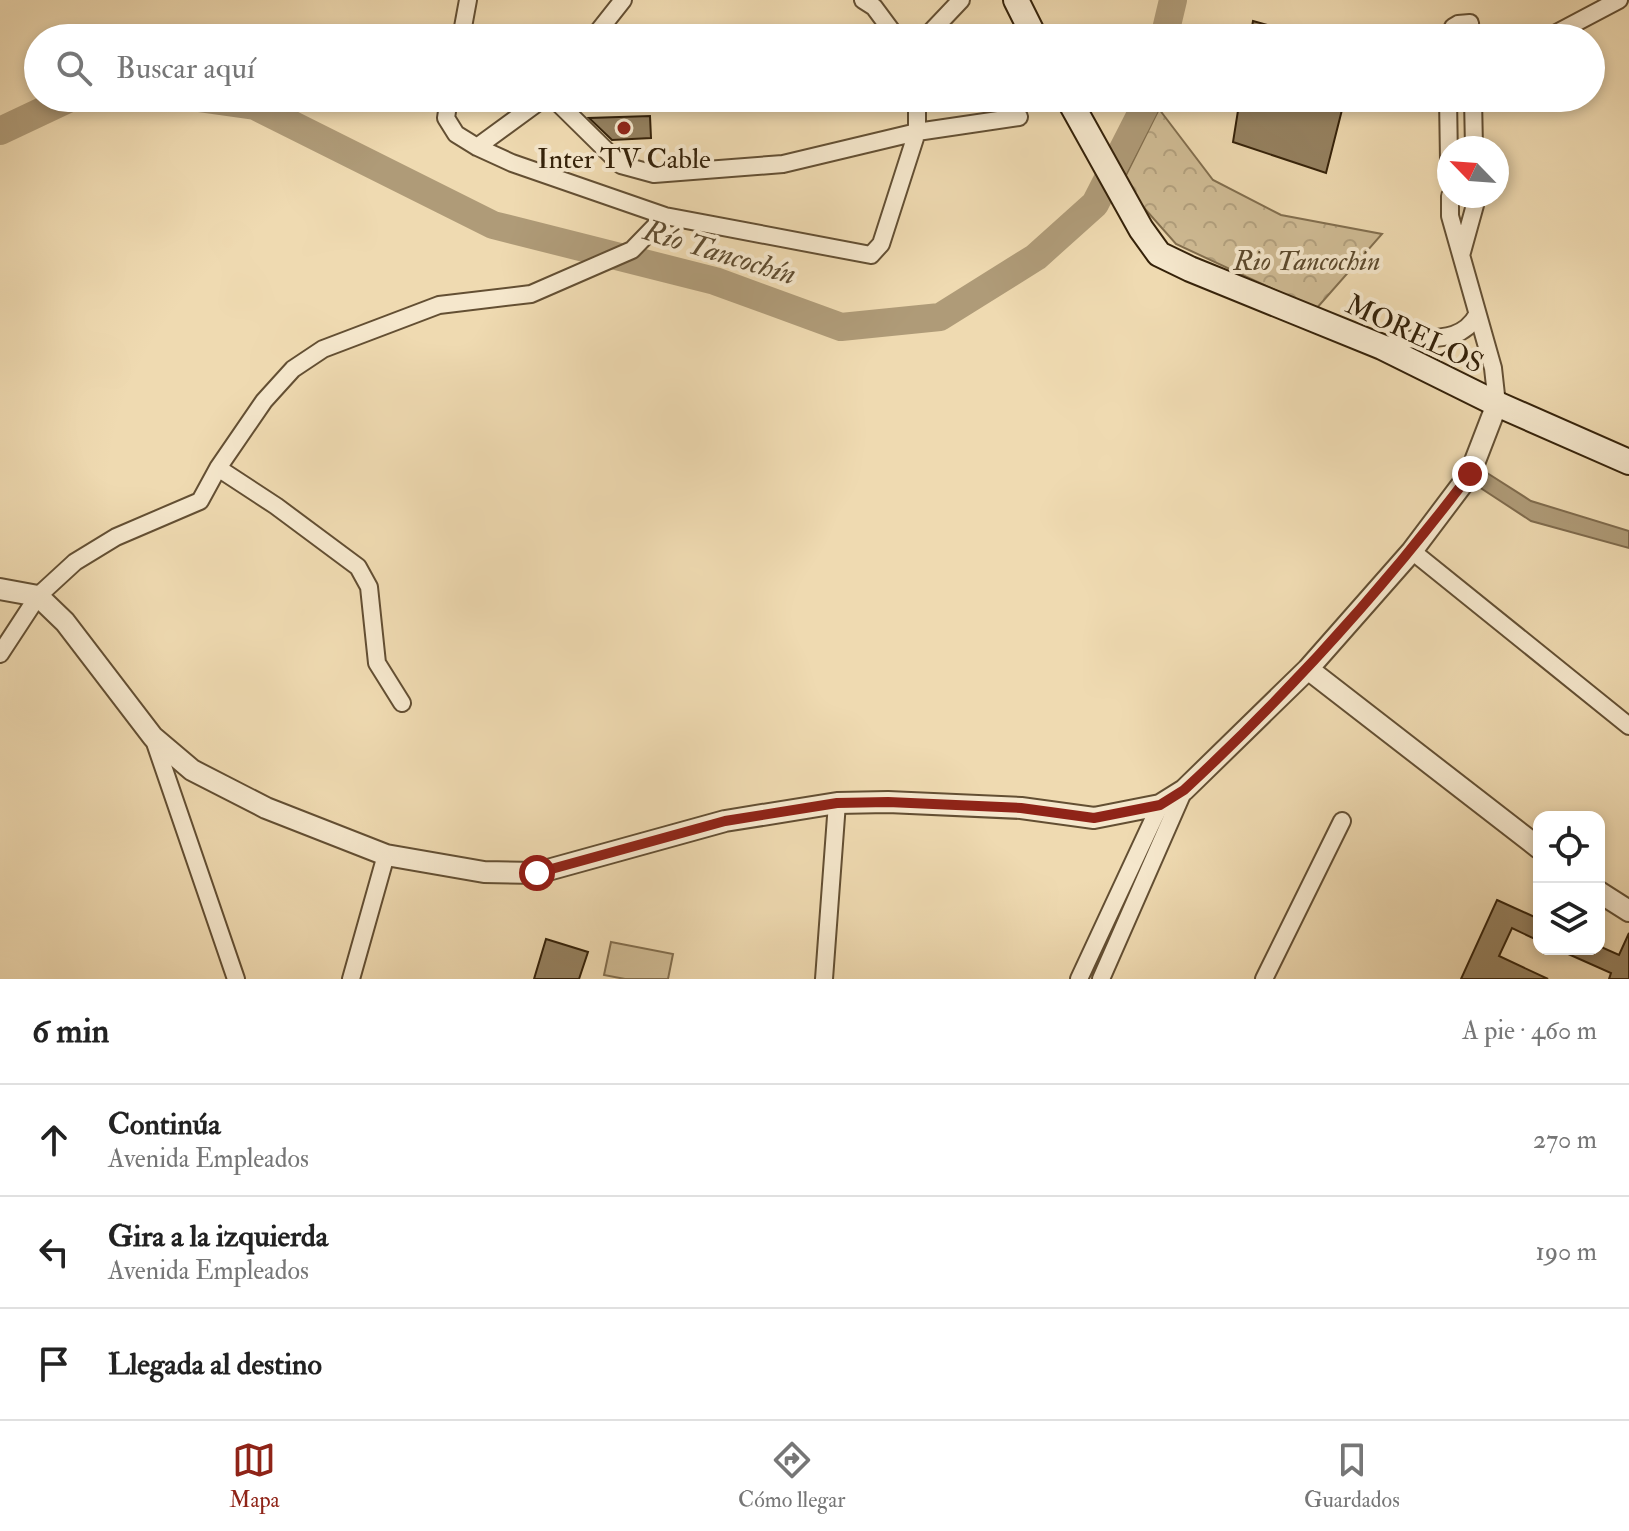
<!DOCTYPE html>
<html lang="es">
<head>
<meta charset="utf-8">
<style>
	:root { --surface:#fff; --page:#f2f2f2; --text:#222; --muted:#767676; --line:#e0e0e0; --accent:#8f2418 }
	body { margin:0; font-family:"IM FELL Double Pica",serif; background:var(--page); color:var(--text) }
	.controls { position:absolute; right:24px; bottom:24px; display:grid; overflow:hidden; border-radius:16px; box-shadow:0 4px 12px #0003 }
	.controls button { width:72px; height:72px; display:grid; place-items:center; padding:0; border:0; border-bottom:2px solid var(--line); background:var(--surface); color:var(--text); font:40px sans-serif }
	.compass { position:absolute; left:1437px; top:136px; width:72px; height:72px; border-radius:50%; background:var(--surface); box-shadow:0 4px 12px #0003; rotate:295deg }
	.stop { position:absolute; width:24px; height:24px; margin:-18px; border:6px solid #8f2418; border-radius:50%; background:#fff }
	.stop.end { background:#8f2418; border-color:#fff; box-shadow:0 2px 8px #0008 }
	.list { margin:0; padding:0; list-style:none }
	h2 { display:flex; justify-content:space-between; align-items:center; height:104px; margin:0; padding:0 32px; font-size:34px }
	h2 small { font-size:26px; font-weight:400; color:var(--muted) }
	.list li { display:grid; grid-template-columns:52px 1fr auto; gap:24px; align-items:center; box-sizing:border-box; height:112px; padding:0 32px; border-top:2px solid var(--line) }
	.list b { display:block; font-size:30px; white-space:nowrap }
	.list p { margin:0; font-size:26px; white-space:nowrap; color:var(--muted) }
	.list em { font-size:26px; font-style:normal; color:var(--muted) }
	.icon { flex:none; width:44px; height:44px; fill:none; stroke:currentColor; stroke-width:2; stroke-linecap:round; stroke-linejoin:round }
	.map { position:relative; flex:none; width:1629px; height:979px; overflow:hidden }
	.search { position:absolute; background:var(--surface); box-shadow:0 4px 12px #0003; left:24px; right:24px; top:24px; height:88px; display:flex; align-items:center; gap:20px; box-sizing:border-box; padding:0 28px; border-radius:44px; color:var(--muted); font-size:30px }
	.sheet { height:440px; background:var(--surface) }
	nav { display:flex; justify-content:space-around; align-items:center; box-sizing:border-box; height:112px; border-top:2px solid var(--line); background:var(--surface); font-size:22px; color:var(--muted) }
	nav a { display:grid; justify-items:center; gap:4px }
	nav .on { color:var(--accent) }
	.map>svg:first-child { display:block }
	.park { fill:url(#park-crowns); stroke:#826e4e; stroke-width:2 }
	.pitch { fill:#cfbb94; stroke:#826e4e; stroke-width:2 }
	.water { fill:#af9b78; stroke:#7e6a4c; stroke-width:2 }
	.lines { fill:none; stroke-linecap:round; stroke-linejoin:round }
	.river { stroke:#af9b78; stroke-width:28 }
	.building { fill:#958160; stroke:#342109; stroke-width:2 }
	.minor-casing { stroke:#634f33; stroke-width:20 }
	.tertiary-casing { stroke:#634f33; stroke-width:24 }
	.secondary-casing { stroke:#342109; stroke-width:28 }
	.minor { stroke:#f5e7cc; stroke-width:16 }
	.tertiary { stroke:#f5e7cc; stroke-width:20 }
	.secondary { stroke:#f5e7cc; stroke-width:24 }
	.route { stroke:#8f2418; stroke-width:10 }
	.poi-dot { fill:#8f2418; stroke:#f5e7cc; stroke-width:3 }
	.labels { text-anchor:middle; stroke-width:8; stroke-linejoin:round; paint-order:stroke }
	.poi-label { font-size:28px; fill:#342109; stroke:#f5e7cc }
	.park-label { font-size:28px; font-style:italic; fill:#5b482c; stroke:#f5e7cc }
	.street-label { font-size:28px; fill:#342109; stroke:#f5e7cc }
	.water-label { font-size:30px; font-style:italic; fill:#5f4c30; stroke:#f5e7cc }
</style>
</head>
<body>
<div class="map">
<svg width="1629" height="979" viewBox="0 0 1629 979">
	<defs>
		<pattern id="park-crowns" width="20" height="18" patternUnits="userSpaceOnUse" patternTransform="scale(2)"><rect width="20" height="18" fill="#cfbb94"/><path d="M2 6a3 3 0 1 1 6 0M12 15a3 3 0 1 1 6 0" fill="none" stroke="#b2a07e"/></pattern>
	</defs>
	<rect width="100%" height="100%" fill="#efdab1"/>
	<filter id="stains"><feTurbulence type="fractalNoise" baseFrequency=".0025" numOctaves="4"/><feColorMatrix values="0 0 0 0 .2 0 0 0 0 .09 0 0 0 0 .02 0 0 0 .5 -.17"/></filter>
	<radialGradient id="worn" r=".72"><stop offset=".6" stop-color="#630" stop-opacity="0"/><stop offset="1" stop-color="#630" stop-opacity=".3"/></radialGradient>
	<path class="park" d="M1159,109L1213,180L1281,215L1382,234L1316,309L1176,244L1122,183Z"/>
	<path class="pitch" d="M611,942L673,954L668,979H625L604,975Z"/>
	<path class="water" d="M1484,471L1531,501L1629,531V548L1531,521L1476,485Z"/>
	<g class="lines">
		<path class="river" d="M1164,38L1173,0
			M198,98L255,106L493,225L715,281L841,327L940,317L1036,257L1095,204L1149,98
			M0,131L70,98"/>
	</g>
	<path class="building" d="M1253,21L1300,34V38H1250Z
		M1240,98H1345L1326,173L1233,142Z
		M650,116L651,138L612,140L589,118Z
		M1497,900L1539,919V941L1512,928L1499,956L1548,979H1461Z
		M1629,933V979H1609L1611,973L1557,949H1599V946L1619,955Z
		M546,939L588,952L579,979H534Z"/>
	<g class="lines">
		<defs>
			<path id="minor" d="M863,0L874,7L897,38
				M461,38L468,0
				M593,38L623,0
				M925,38L961,0
				M1450,38L1453,27L1458,24L1470,23L1471,38
				M1547,38L1619,0
				M449,98L446,118L456,134L477,147L512,163L665,216L871,255L881,244L917,132V98
				M553,98L621,165L654,174L783,164L917,132L1019,117
				M1448,98L1449,160
				M1473,98L1474,148
				M477,147L544,98
				M1450,196V216L1493,368L1497,404
				M1462,252L1475,205V196
				M1382,347C1390,345 1398,341 1407,340C1434,337 1462,342 1477,315
				M218,468L276,506L358,567L369,587L377,663L402,703
				M1412,551L1629,726
				M0,654L38,596L75,562L116,537L200,501L218,468L264,401L293,369L323,349L439,305L531,294L632,250L665,216
				M153,737L236,979
				M351,979L386,855
				M824,979L837,803
				M1079,979L1160,805
				M1101,979L1184,790
				M1264,979L1342,821"/>
			<path id="tertiary" d="M0,589L38,596L65,622L153,737L192,770L266,808L386,855L484,872L537,873L725,821L837,803L888,802L1021,808L1094,818L1160,805L1184,790L1308,669L1412,551L1470,474L1497,404
				M1308,669L1539,848
				M1599,892L1629,911"/>
			<path id="secondary" d="M1016,0L1035,38
				M1068,98L1141,229L1159,254L1190,269L1382,347L1497,404L1629,462"/>
		</defs>
		<use href="#minor" class="minor-casing"/>
		<use href="#tertiary" class="tertiary-casing"/>
		<use href="#secondary" class="secondary-casing"/>
		<use href="#minor" class="minor"/>
		<use href="#tertiary" class="tertiary"/>
		<use href="#secondary" class="secondary"/>
	</g>
	<g class="lines">
		<path class="route" d="M537,873L725,821L837,803L888,802L1021,808L1094,818L1160,805L1184,790C1289,693 1384,588 1470,474"/>
	</g>
	<circle class="poi-dot" cx="624" cy="128" r="8"/>
	<g class="labels">
		<g class="poi-label">
			<text x="624" y="168">Inter TV Cable</text>
		</g>
		<g class="park-label">
			<text x="1307" y="270">Rio Tancochin</text>
		</g>
		<g class="street-label">
			<text transform="translate(1415 333) rotate(25)" y="10">MORELOS</text>
		</g>
		<g class="water-label">
			<text transform="translate(720 252) rotate(17)" y="10">Río Tancochín</text>
		</g>
	</g>
	<rect width="100%" height="100%" filter="url(#stains)"/>
	<rect width="100%" height="100%" fill="url(#worn)"/>
</svg>
<div class="controls">
<button><svg class="icon" aria-label="locate" viewBox="0 0 24 24"><circle cx="12" cy="12" r="6"/><path d="M12 2v4M12 18v4M2 12h4M18 12h4"/></svg></button>
<button><svg class="icon" aria-label="layers" viewBox="0 0 24 24"><path d="M12 4l9 5-9 5-9-5zM3 14l9 5 9-5"/></svg></button>
</div>
<svg class="compass" viewBox="-18 -18 36 36"><path d="M0-13l5 13h-10z" fill="#e53935"/><path d="M0 13l5-13h-10z" fill="#767676"/></svg>
<div class="stop" style="left:537px;top:873px"></div>
<div class="stop end" style="left:1470px;top:474px"></div>
<div class="search"><svg class="icon" aria-label="search" viewBox="0 0 24 24"><circle cx="10" cy="10" r="6"/><path d="M15 15l6 6"/></svg>Buscar aquí</div>
</div>
<section class="sheet">
<h2>6 min<small>A pie · 460 m</small></h2>
<ul class="list">
<li><svg class="icon" aria-label="ahead" viewBox="0 0 24 24"><path d="M12 20V5M6 11l6-6 6 6"/></svg><div><b>Continúa</b><p>Avenida Empleados</p></div><em>270 m</em></li>
<li><svg class="icon" aria-label="left" viewBox="0 0 24 24"><path d="M17 20v-9H6M10 6l-5 5 5 5"/></svg><div><b>Gira a la izquierda</b><p>Avenida Empleados</p></div><em>190 m</em></li>
<li><svg class="icon" aria-label="arrive" viewBox="0 0 24 24"><path d="M6 21V4h12l-3 4 3 4H6"/></svg><div><b>Llegada al destino</b></div></li>
</ul>
</section>
<nav>
<a class="on"><svg class="icon" aria-label="map" viewBox="0 0 24 24"><path d="M3 6l6-2 6 2 6-2v14l-6 2-6-2-6 2zM9 4v14M15 6v14"/></svg>Mapa</a>
<a><svg class="icon" aria-label="directions" viewBox="0 0 24 24"><path d="M12 3l9 9-9 9-9-9zM9 14v-3h6M13 9l2 2-2 2"/></svg>Cómo llegar</a>
<a><svg class="icon" aria-label="saved" viewBox="0 0 24 24"><path d="M7 4h10v16l-5-4-5 4z"/></svg>Guardados</a>
</nav>
</body>
</html>
